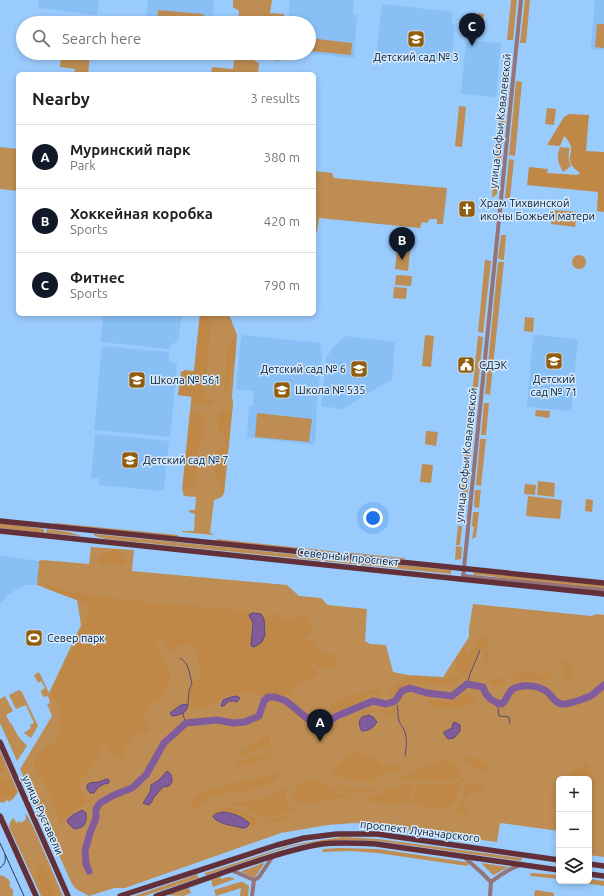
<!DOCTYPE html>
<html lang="en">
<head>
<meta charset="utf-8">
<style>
	:root { --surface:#fff; --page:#f2f2f2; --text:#222; --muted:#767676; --line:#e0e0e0; --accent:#111827 }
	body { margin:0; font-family:Ubuntu,sans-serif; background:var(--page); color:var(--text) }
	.controls { position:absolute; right:12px; bottom:12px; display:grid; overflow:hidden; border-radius:6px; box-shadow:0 2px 6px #0003 }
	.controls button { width:36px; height:36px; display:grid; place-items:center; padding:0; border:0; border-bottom:1px solid var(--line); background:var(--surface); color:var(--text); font:20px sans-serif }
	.you { position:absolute; left:373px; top:518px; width:14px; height:14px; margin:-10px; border:3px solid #fff; border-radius:50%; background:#1a73e8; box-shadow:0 0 0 6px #1a73e833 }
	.badge { display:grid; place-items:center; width:26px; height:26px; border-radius:50%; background:var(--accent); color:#fff; font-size:13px; font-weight:700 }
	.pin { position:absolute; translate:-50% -33px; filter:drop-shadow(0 1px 2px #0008) }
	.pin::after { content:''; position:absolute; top:21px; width:14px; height:12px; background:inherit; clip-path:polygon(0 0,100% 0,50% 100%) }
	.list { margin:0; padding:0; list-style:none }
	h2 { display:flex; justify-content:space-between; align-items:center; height:52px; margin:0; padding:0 16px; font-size:17px }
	h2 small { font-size:13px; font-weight:400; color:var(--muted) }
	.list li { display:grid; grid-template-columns:26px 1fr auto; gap:12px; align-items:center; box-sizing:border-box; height:64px; padding:0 16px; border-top:1px solid var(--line) }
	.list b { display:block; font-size:15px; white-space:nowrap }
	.list p { margin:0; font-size:13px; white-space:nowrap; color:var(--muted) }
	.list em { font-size:13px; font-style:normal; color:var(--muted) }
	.icon { flex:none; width:22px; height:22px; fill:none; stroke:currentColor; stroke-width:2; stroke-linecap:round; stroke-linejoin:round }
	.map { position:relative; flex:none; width:604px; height:896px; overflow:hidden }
	.search { position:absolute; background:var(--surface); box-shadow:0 2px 6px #0003; left:16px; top:16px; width:300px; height:44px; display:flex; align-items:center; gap:10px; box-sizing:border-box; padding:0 14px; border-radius:22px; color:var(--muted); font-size:15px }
	.panel { position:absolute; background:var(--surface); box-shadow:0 2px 6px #0003; left:16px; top:72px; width:300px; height:244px; border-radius:6px }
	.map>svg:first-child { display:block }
	.built { fill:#88bff5 }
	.green { fill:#be8d53 }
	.forest { fill:#bf8846 }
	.water { fill:#815c9d; stroke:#5d497c }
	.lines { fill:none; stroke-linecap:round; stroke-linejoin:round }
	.stream { stroke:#5d497c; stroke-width:1 }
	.river { stroke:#815c9d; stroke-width:7 }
	.minor { stroke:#937478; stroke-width:4 }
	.major { stroke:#633039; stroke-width:5.5 }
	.tram { stroke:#243c55; stroke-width:1 }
	.labels { text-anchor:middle; stroke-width:3; stroke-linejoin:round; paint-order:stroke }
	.poi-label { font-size:11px; fill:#0a1d30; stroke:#d5e9fd; text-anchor:start }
	.street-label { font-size:11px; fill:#0a1d30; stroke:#d5e9fd }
</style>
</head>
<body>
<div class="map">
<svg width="604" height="896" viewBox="0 0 604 896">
	<rect width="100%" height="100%" fill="#9acbfd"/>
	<path class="built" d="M39,0H99L97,15L38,8Z
		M148,0H214L212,23H146Z
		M290,0H354L353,15H357L354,58L306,53H309V23H288Z
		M595,0H604V50L591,49Z
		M382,4L452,12V23L455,24L451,62L376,55Z
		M469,41L501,43L496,97L461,94L466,43Z
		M103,314H182L178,341L173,344L168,349L101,342Z
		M243,335L321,343L320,349L322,354L316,411L317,414L315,445L247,437L249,406H253L254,391L236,389L241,338Z
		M535,335L578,339L571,411L528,407L527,405L533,337Z
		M346,336L395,342L392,379L342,409L321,406L326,358L335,345Z
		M102,346L169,352V361L172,362L177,365L170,437L94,430Z
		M95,434L169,441L164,489L162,491L99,485V479L91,478Z
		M0,556L39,561L37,585H26L19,588L8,595L0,603Z"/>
	<path class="green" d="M233,0H272L270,13L284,14L283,23H238L239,11L233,7Z
		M511,0H517L513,40H507Z
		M525,0H530L526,43H520Z
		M158,10L204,14L203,23H157Z
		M478,13L484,14L482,33L476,32Z
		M597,24H604V48L595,47Z
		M309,38L352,43L351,55L309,51Z
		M59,53H90L88,74H74L75,69L60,67L61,55L59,54Z
		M235,53H248L255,61L259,63L258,74H211L212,67L233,69Z
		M255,53H280L279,61L260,58Z
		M506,54H511L507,102L505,103L501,102Z
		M516,81L522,82L515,156L509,155Z
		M459,106L466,107L462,147L455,146Z
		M501,106H505L506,108L500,169L495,168Z
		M547,108L556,109L554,125L545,124Z
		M0,147L18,149V191L0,189Z
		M560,147L570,148C568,155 568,160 571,166L563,172C558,162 556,158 560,147Z
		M509,159L514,160L510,198H505Z
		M314,171L332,173L334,178L447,188L443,224H437V219H430L427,223L422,222L420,228L319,218L317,232L314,231Z
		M494,171L499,172L497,194L492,198Z
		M553,210L577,212L575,227L551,224Z
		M501,235H506L504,260L499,259L498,258Z
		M397,250L410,251L408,271L395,269Z
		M572 262a7 7 0 1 1 14 0a7 7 0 1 1-14 0Z
		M485,260L491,261L483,333L478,332Z
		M498,262H504L490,395L485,394Z
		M396,275L412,276L411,286L395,285Z
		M394,287L407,288L406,299L393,298Z
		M200,314H229L237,335L232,397L233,401L224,493L222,497L214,500L210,533L213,534V535L182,532V531H194L195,514L189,512L190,510H195L196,497L184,496L182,489Z
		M525,317L534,318L533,332L524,331Z
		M425,335L434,336L431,367L422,366Z
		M478,336L483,337L477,395L472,394Z
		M471,400L476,402L467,498L461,497Z
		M484,403H489L486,435H481Z
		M536,410L550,411L549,418L535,416Z
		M257,413L312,419L309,442L255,437Z
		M426,431L438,432L436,446L425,444Z
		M480,439H486L481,486L476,485Z
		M422,464L433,465L431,483L420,482Z
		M538,481L555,483L554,497L537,495Z
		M525,484L536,485L535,495L524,494Z
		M475,490H481L479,508L474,507V506Z
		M528,496L562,500L560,519L526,516Z
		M586,499L593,500L592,512L585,511Z
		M461,503H464L463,516H462L461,521H462V523H459Z
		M474,512H479L476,537L472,539L474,527L472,526L473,513Z
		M0,523L44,529V533L0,528Z
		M55,523L178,535V537L55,524Z
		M458,526H462L460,545H456Z
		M47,529L69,532L81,536L46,533Z
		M94,534L451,570V574L106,539L95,536L94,535Z
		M217,539L339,552V553L217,541Z
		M456,546L462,547L461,559L455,560Z
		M91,547L134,550L132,571L287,585L299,596L321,598L328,605L367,609L365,641L370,644L386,645L393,672L408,675L443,677L469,637V628L473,604L591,616L597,614L604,615V857L589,855V779H559V850H556L559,831L500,823L497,842L354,823L328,825L281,833L125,888H114L89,896L76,889L72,884L20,769L52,716L47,704L50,703L48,696L44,697L41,693V691L45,688L41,681L38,683L34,675L39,672L49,693L81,625L77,600L37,585L39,561L42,560L89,564Z
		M343,552L405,558V559L343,553Z
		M474,572L604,585V589L505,579L491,576L474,575L473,573Z
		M19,690L22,692L38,726L31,738L24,733L25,732L31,728L30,725L34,723L26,705L16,709L9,695Z
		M5,696L13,711L6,715L10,723H11L18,736L27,746L17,761L0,723V699Z
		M0,750L18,792L13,799L9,802L8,800L4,802V803L0,802Z
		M25,814C29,816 30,822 33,826L63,896H41L9,827C10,823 10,820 14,818L16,823L20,821L21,823L25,820L26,818Z
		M343,837L378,839L522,858L521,861L378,841L344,840L304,844L288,847L207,875H206L204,874L205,873L288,846L304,843Z
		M340,848L378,849L466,862L469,864L467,866L378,853L351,851L322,852L323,849Z
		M263,863L264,864L255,877H252L241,872L242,871Z
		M481,863L509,867L493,875Z
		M531,873H533L559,875V879L530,876Z
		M198,874L197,876L199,878L144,896H134Z
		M2,875L8,879L10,882C9,886 10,887 13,890V896H0V876Z
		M220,877L222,879C227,877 230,876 235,879L213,887L211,880Z
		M589,879L604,881V886L571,881H589Z
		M240,882H243L249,886L248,896H240L241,888L216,896L214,890Z
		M189,888L191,893L183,896L167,895Z
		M535,890L554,893V896H534Z"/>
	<path class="forest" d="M569,114L589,115L586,151L604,152V212L597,211L598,192L527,185L529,167L548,169L547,173L578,175L580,173C576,170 571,166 570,161C569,157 571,154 571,151C572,145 568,140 564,136L560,146L547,145L564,117Z
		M200,314H212L204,396C207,397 210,397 213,400L212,403L210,405L191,403L192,397L178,395L181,372L185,370L194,371Z
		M231,339L235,340L236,342L235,360L231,368L228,393L225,394L224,391C225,376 225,352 231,339Z
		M231,403H233L224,493H221L222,482L216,479L215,475L214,464L216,451L218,449L225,448L226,436L220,433C217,426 217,421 218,413L221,411H229Z
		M190,412H201L203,414L205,420L204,438L199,447L197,456L195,485L194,487L191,488L183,487Z
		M114,549L118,550L125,557V560L127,561L126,563L122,566L101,565L99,562L98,559L100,556Z
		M47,585L55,587L62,590L124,600L248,611L252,613L249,615L253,623L251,646L265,635L264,619L269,615L274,613L279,616L281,621H283L286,619L306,616L309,618L313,629L311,632L304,638L306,640L313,643L317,648L324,653L334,655L338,660L335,665L326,669L310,662L307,663L316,670L318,675L294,686L292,695H257L247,692L236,693L225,696L205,708L193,709L188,704L189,691L192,683L201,676C200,666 196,658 197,648L190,644L180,646L170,652L164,642L160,638L157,637L155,640C163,650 163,665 171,675L169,685L161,699L150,706L144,716L149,729L147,732C145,732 140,732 137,733C128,736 127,752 119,759C112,757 107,752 105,744L100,746L99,759L85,774L79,782L81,791L86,799L87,805L80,807L64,817L63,826L61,827L57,816L55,807L48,790L41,779L34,766L35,759L37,755L55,742L60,732V708L52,695L53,688L80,632L90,605L45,588Z
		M487,637L489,639L486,643L489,651L488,661H485V657L482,647H480L469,672L461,679L446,685L436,686L415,682L409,683L389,695L387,693L400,681L408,678L415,676L444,680L459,675L456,667V659L460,654L463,647L466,646L467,652L469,653L476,641Z
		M565,660L568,663L574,679L570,681L568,680L561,666L562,662Z
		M528,671C538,673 537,677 548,672L551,674L552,677L547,681L528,679L518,681L514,679L511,676L513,673L518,674Z
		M495,678L505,679L507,682L501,686H493L490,682L491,680Z
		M377,688L379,689L380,692L378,694L371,695L361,701L340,711L335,710L331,708V705L333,702Z
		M467,694L473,696L476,699L475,703H467C464,705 462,708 458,708C449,710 439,706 430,705L426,700C434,700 444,702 452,700C457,698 461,695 467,694Z
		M393,707H395C396,723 380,710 372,712C365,713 357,717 351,720L350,719C356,716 365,710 371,709C378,708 384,711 391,711Z
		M266,735L269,736L271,741C270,744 268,746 264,748L240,756L239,754Z
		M272,751L262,760L238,768L236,767L235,764L236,763Z
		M358,752L375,759L385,766H401L399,770L384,774L379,776L376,780L369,782H358L343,778L330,771L349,755Z
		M0,753C3,758 6,765 4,771L0,773Z
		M460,754C468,756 487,761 490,768C482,774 476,769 470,763C467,760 463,758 460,754Z
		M438,761C455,759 474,773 449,781C438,784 426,779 415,779C407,780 400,781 393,782Z
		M585,763L589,766L592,772L591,776L596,779V783L589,782V779L569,777L575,768H581Z
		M284,772C275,784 259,789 245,791C237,792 228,792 220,794C210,797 203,803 195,808H192L190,804C198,788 236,783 253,779C264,777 274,775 284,772Z
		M8,776L11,780H13L14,786L16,789V792L8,795L2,800L0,798V778L2,779Z
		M465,777C462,781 459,784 458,788C457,793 458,799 454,803C452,805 449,807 446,808C440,809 422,807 417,804C409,799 414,787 422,784C442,785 446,789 465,777Z
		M307,780C320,780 328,787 338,793C343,796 348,797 354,798L339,799L300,804C283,799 297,783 307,780Z
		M470,782L477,783L486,787L469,793L465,798L463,795L465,787Z
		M414,783C409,791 408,796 411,804L368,801L369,798C384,792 398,785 414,783Z
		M337,784C354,789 359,791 376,789L377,790C361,795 351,795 337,785Z
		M289,786C285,793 283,804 292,808C295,810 297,810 300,810V811L264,818C258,816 256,812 251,810C243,806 234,805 226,803C237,802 249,802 260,799C270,796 280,791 289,786Z
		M464,801V807L469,815H467L451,812L458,809Z
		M226,807L242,810L258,820L257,823L253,827C244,815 223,804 211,817H210L215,810Z
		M289,816L290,817V818L268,824L267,823V821Z
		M41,864H43L52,880V885L56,896H43L39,888L41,884L39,882H37C35,876 37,868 41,864Z"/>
	<path class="water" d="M252,613H254L261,614L264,619L265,635L262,642L254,647L251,646L253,623L249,615Z
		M237,696L240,698L237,702C229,700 229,701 224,706H221L223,700L231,697Z
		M188,704C188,713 180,715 172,716L170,713L181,705Z
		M369,715L373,717L377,722C373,728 369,731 362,731C359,726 358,721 362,717Z
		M455,722L460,725V731L454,738L448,739L444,734V732L452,728L453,723Z
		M167,771C172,774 172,777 172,782L169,786L163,787C160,790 157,794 154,797C152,800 152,803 149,805L143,803L150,792L151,785L159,780Z
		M107,779L109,780V783C101,784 98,787 94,793H90L87,789V785L90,783L99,782Z
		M82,810L86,813C87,823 85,828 74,829L68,823L67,820L73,815Z
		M223,812C232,813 242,816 249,823L248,826L246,827L245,828H242C233,825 220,825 213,817C215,813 218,813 223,812Z"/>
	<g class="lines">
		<path class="stream" d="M180,658L185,662L188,667L192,683L189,691L188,703
			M467,684L470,674L480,650
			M395,701L396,703
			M494,702V703L498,708L499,716L509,717L510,724
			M397,705C399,711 397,716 399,721C400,724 403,727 404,730C408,739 406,747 405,756
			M183,713V715L186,723"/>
		<path class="river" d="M89,871L86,864L85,851L90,833L96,818V809L100,803L114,795L132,788L146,775L164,743L186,723L217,720L233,723L245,722L259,716L264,701L268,697H275L286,701L319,728L337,716L373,701L386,704L395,701L402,691L410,688L427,693L452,696L467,684L483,687C486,697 492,702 502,704C507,700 508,692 513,689C522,684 537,685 546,691C552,695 554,703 562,704C567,705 587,698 592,695C596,692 600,688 604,685"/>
		<path class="minor" d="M463,576L604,590
			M463,578L521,0
			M464,857L482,873L491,882
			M231,870L254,880
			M252,896L254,880L259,877L273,856
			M490,896L491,882C500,875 509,869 520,865"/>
		<path class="major" d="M0,521L604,583
			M0,531L604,594
			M0,742L68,896
			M0,816L36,896
			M589,864L604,866
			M589,874L604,876
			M120,896L277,845L304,838L337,834H377L559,860
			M156,896C186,886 216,875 245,865C270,857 295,848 322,844C340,842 358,843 376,844L559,870"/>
		<path class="tram" d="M0,843L24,896
			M0,868C5,864 6,861 5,855"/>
	</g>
	<defs>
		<symbol id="school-square" viewBox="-11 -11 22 22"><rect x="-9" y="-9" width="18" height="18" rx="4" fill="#915d0f" stroke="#d5e9fd"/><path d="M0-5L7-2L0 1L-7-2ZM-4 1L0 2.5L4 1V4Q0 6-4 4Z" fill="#fff"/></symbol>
		<symbol id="church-square" viewBox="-11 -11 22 22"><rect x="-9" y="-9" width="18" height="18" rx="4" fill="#915d0f" stroke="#d5e9fd"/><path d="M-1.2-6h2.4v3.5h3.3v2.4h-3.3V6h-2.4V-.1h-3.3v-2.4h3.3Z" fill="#fff"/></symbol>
		<symbol id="civic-square" viewBox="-11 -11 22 22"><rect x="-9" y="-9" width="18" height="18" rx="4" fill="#915d0f" stroke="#d5e9fd"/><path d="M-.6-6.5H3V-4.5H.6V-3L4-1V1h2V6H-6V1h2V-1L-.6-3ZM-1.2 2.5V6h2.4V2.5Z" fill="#fff"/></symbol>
		<symbol id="stadium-square" viewBox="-11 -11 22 22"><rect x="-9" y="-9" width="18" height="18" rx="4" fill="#915d0f" stroke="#d5e9fd"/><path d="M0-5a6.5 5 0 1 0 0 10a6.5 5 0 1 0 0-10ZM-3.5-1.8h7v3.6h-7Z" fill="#fff"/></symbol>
	</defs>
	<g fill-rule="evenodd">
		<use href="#school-square" x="406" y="29" width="20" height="20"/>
		<use href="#church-square" x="457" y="199" width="20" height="20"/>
		<use href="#school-square" x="544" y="351" width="20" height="20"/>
		<use href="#civic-square" x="456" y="355" width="20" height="20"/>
		<use href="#school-square" x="349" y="359" width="20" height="20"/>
		<use href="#school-square" x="127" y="370" width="20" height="20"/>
		<use href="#school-square" x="272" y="380" width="20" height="20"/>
		<use href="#school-square" x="120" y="450" width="20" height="20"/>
		<use href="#stadium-square" x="24" y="628" width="20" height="20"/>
	</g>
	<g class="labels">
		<g class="poi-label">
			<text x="416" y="61" text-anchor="middle">Детский сад № 3</text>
			<text x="480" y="207">Храм Тихвинской<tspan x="480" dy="13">иконы Божьей матери</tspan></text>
			<text x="479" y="369">СДЭК</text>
			<text x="346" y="373" text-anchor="end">Детский сад № 6</text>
			<text x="554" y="383" text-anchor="middle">Детский<tspan x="554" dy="13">сад № 71</tspan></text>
			<text x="150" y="384">Школа № 561</text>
			<text x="295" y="394">Школа № 535</text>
			<text x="143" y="464">Детский сад № 7</text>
			<text x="47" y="642">Север парк</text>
		</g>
		<g class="street-label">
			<text transform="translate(500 121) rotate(-84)" y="4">улица Софьи Ковалевской</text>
			<text transform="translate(466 455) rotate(-84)" y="4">улица Софьи Ковалевской</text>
			<text transform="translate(348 557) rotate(6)" y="4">Северный проспект</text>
			<text transform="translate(43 815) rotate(66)" y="4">улица Руставели</text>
			<text transform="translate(420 831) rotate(7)" y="4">проспект Луначарского</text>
		</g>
	</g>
</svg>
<div class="controls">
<button>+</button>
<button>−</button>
<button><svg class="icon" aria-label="layers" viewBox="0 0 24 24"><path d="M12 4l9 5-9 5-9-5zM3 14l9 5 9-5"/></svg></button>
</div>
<div class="you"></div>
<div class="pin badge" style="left:320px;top:742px">A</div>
<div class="pin badge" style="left:402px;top:260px">B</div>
<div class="pin badge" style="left:472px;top:46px">C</div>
<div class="search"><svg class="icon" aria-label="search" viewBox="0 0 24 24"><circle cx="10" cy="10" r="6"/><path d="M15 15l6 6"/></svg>Search here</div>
<section class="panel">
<h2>Nearby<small>3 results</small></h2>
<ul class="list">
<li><span class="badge">A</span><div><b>Муринский парк</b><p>Park</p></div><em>380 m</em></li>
<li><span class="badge">B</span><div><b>Хоккейная коробка</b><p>Sports</p></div><em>420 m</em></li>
<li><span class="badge">C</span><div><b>Фитнес</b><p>Sports</p></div><em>790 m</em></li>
</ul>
</section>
</div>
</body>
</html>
